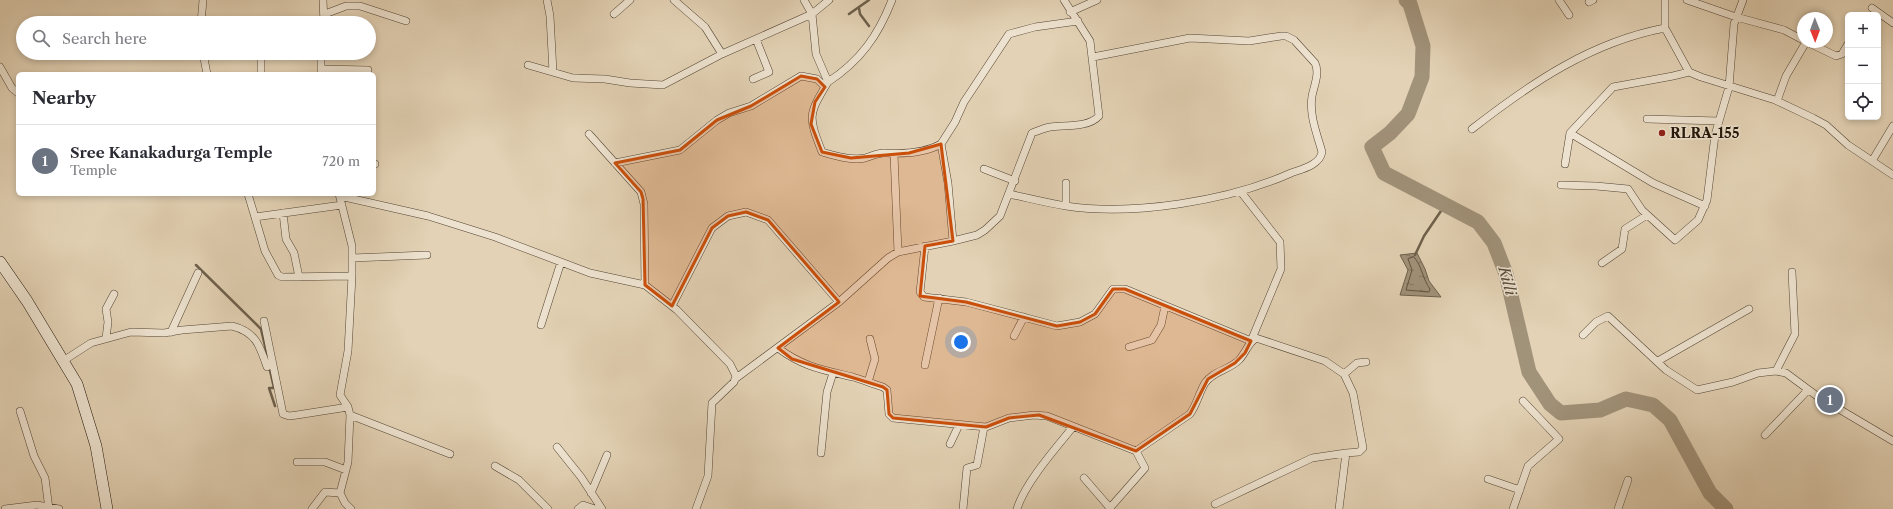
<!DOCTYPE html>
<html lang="en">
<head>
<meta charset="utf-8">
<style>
	:root { --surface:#fff; --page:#f7f7f7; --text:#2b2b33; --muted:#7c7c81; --line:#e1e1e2; --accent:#8f2418 }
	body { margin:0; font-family:"Libre Caslon Text",serif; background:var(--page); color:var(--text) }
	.controls { position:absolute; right:12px; top:12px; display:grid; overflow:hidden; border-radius:6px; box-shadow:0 2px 6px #0003 }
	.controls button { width:36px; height:36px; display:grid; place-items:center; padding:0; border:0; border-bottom:1px solid var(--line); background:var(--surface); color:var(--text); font:20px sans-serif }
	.compass { position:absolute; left:1797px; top:12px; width:36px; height:36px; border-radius:50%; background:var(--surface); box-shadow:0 2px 6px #0003; rotate:179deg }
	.you { position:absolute; left:961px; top:342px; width:14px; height:14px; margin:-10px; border:3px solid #fff; border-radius:50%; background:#1a73e8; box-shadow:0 0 0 6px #1a73e833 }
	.badge { display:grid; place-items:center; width:26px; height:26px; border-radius:50%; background:var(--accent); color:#fff; font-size:13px; font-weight:700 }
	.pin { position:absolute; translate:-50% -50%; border:2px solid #fff; box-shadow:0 1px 4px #0006 }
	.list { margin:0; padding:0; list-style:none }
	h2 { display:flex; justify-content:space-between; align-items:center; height:52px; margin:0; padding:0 16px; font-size:17px }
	h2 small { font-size:13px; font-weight:400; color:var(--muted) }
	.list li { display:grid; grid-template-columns:26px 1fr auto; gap:12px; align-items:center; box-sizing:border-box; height:72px; padding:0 16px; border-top:1px solid var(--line) }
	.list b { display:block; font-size:15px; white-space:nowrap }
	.list p { margin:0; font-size:13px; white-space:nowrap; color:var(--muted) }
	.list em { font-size:13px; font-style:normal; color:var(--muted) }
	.icon { flex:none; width:22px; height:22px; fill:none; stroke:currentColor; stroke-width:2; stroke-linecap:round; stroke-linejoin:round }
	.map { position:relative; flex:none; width:1893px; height:509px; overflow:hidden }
	.search { position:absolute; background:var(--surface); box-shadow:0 2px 6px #0003; left:16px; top:16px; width:360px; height:44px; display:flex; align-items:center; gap:10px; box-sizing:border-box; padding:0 14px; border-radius:22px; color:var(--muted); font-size:15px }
	.panel { position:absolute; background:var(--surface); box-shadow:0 2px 6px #0003; left:16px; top:72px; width:360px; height:124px; border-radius:6px }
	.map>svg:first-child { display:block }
	.water { fill:url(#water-ripples); stroke:#6e604c }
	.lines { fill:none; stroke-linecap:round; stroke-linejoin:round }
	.shore { stroke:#625441; stroke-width:1 }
	.stream { stroke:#6e604c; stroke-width:2.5 }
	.river { stroke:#a1927a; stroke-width:15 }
	.minor-casing { stroke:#524433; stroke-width:8 }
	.secondary-casing { stroke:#221508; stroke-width:12 }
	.minor { stroke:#ede2cf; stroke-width:7 }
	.secondary { stroke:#ede2cf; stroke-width:11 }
	.marked { fill:#ca4f0b; fill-opacity:0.2; stroke:#ca4f0b; stroke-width:3; stroke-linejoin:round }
	.poi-dot { fill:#8f2418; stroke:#ede2cf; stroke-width:1.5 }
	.labels { text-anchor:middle; stroke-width:3; stroke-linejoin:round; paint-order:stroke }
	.poi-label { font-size:14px; font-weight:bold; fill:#221508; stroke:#ede2cf; text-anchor:start }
	.water-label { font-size:15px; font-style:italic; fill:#554736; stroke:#ede2cf }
</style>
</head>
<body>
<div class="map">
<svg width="1893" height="509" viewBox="0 0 1893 509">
	<defs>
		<pattern id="water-ripples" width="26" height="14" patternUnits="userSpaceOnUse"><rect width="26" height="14" fill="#a1927a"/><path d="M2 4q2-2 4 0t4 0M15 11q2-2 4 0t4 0" fill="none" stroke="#837662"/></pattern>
	</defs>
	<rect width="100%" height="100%" fill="#e3d2b5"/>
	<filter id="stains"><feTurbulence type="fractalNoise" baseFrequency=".005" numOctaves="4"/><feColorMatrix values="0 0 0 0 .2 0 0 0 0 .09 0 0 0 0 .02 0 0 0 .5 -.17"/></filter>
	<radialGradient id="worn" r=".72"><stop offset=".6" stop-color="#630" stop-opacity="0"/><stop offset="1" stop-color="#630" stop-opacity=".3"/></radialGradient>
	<path class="water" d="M1417,253L1425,269L1429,281L1441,297L1400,295L1408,270L1400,255Z"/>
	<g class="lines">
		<path class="shore" d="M1414,257C1422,266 1423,280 1430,289L1429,292L1406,290L1412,270L1408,259Z"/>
		<path class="stream" d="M859,8L860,14L869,26
			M849,14L869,0
			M1415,255L1424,236L1445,205
			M196,265L261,329L268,359
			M269,366L274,388H269L275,406"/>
		<path class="river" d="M1406,0L1410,4L1423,46L1422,77L1408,114L1390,133L1372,147L1384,173L1478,222L1494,243L1506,274L1529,372L1550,404L1561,413L1600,410L1626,399L1653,405L1670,420L1710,493L1726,509"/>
		<defs>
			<path id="minor" d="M323,0L324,23
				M547,0L550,16L553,72
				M674,0L705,27L722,54
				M804,0L812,14L816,54L828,82C808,115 808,116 822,152C835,156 852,161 865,158C872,156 879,152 886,153C904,154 925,153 941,144L955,122L964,102L1009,34L1035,27L1078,21
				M1559,0L1569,15
				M1665,0V28
				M1687,0L1736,17L1784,30L1803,40
				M1589,2L1593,0
				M1872,8L1893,23
				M1070,12L1097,0
				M325,14L346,6H360L406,21
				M614,14L630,0
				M201,23L203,0
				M1807,42L1836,56L1842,54L1848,44
				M203,53L207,74
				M261,53V74
				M321,53V74
				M528,65L573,78L605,79L630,83L663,85L722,54L812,14L829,0
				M0,67L12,88L18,93
				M321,69L368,70
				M753,79L769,72L756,39
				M828,82C860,61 878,36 892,0
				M1777,101L1786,76L1806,42
				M1647,119L1719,121
				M1472,129C1531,83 1591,42 1665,28L1689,72L1701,77L1775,100L1813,118L1826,125L1848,145L1893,175
				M1570,133L1653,183L1705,206
				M589,134L641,192L644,204L645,285
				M941,144L948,183L953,241
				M894,154L898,252
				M1872,161L1893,126
				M615,163L680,150L717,120L729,113L751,106L801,76L817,79L825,87
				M374,164H375
				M1565,164L1570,133L1613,87L1673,76L1689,72
				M984,169L1015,181
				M1066,183V206
				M1561,185L1596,186L1628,189L1642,210L1675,240L1698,220L1707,200L1715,135L1729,87L1734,24L1743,0
				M248,194L265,251L278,275L282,277L352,276
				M339,194L352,246V276L348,351L340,395L348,407L350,415L348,462L340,493L345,503L351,509
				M1009,194C1028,198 1047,203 1066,206C1133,216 1229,201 1291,173C1302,169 1320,165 1322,152C1317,134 1309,115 1312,96C1314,86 1320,73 1315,63L1294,40L1286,36H1281L1249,41L1190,38L1093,57
				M340,196L428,216L495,237L590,273L645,285L677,310L730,364L736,376L734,382L712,403L708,476L696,509
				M283,213L286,239L294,253L299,277
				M255,217L342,205
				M925,246L920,292L924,297L966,302L1057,326L1080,322L1095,314L1113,289H1125L1251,341L1281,269L1280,242L1241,192
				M352,258L427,255
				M1602,263L1622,249L1625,229L1647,215
				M672,306L712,228L728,216L746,212L768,220L839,302
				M264,321L283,414L289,416L297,415L348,407
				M541,325L561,262
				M171,332L198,273
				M1583,335L1596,322L1608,316L1666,370L1697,390L1733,382L1758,373L1776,371L1786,373L1817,396L1893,441
				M1014,336L1024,317
				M106,338L108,322L106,309L114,294
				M1129,347L1152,340L1161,325L1165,306
				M778,348C803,367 824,370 853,377C863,380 873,384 883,387L887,390L889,414L893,418L986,427L1009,418L1034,415L1047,416L1136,451
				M63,361L91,343L131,332L164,333L182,330L232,326C256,332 260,346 267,367
				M1658,361L1749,309
				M925,365L939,298
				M1776,371L1795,334L1792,272
				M1344,374L1357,363L1366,362
				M735,379L839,302L888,258L898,252L953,241L977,235L985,230L1000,216L1032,133C1038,131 1044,128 1050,127C1065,125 1088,128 1099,116L1090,41L1064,0
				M868,382L875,359L870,339
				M20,411L34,456L45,478L49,509
				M350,415L450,454
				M1765,435L1808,390
				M950,444L959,425
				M557,447L581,477L602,509
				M821,453L827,392L833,373
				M297,462H325L346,470
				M495,466L519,480L548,509
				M1084,478L1110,508
				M1488,479L1520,490
				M591,493L607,455
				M1215,504L1312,458L1346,453
				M5,509L37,505L59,509
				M312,509L325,492L340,493
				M578,509L583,505L595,509
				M963,509L967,468L977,465L984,427
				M1017,509C1025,483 1055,449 1073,427
				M1109,509L1145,468L1136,451L1190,414C1197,404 1199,393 1205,383C1213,371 1229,370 1239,360C1245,354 1248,343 1256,338L1325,361L1344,374L1353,393L1363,448L1359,452L1346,453L1339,509
				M1513,509L1528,466L1559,439L1523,401
				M1618,509L1628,480"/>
			<path id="secondary" d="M0,262L27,301L77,384L96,446L107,509"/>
		</defs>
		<use href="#minor" class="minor-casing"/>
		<use href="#secondary" class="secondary-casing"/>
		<use href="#minor" class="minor"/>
		<use href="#secondary" class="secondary"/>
	</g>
	<path class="marked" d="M801,76L817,79L825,87L815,102L811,124L822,152L851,158L909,153L941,144L953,241L925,246L920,296L966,302L1057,326L1080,322L1095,314L1113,289H1125L1251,341L1245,353L1235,363L1208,379L1190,414L1136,451L1039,415L1009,418L986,427L893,418L889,414L887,390L883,387L792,359L778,348L839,302L768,220L746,212L728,216L712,228L672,306L645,285L643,199L641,192L615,163L680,150L717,120L751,106Z"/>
	<circle class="poi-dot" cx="1662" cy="133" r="4"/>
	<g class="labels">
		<g class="poi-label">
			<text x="1670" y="138">RLRA-155</text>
		</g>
		<g class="water-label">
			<text transform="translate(1507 281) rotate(74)" y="5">Killi</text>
		</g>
	</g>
	<rect width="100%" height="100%" filter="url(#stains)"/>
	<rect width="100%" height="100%" fill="url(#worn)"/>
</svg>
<div class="controls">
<button>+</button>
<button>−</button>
<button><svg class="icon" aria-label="locate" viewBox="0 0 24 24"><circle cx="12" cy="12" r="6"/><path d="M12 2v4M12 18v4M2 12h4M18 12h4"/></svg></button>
</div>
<svg class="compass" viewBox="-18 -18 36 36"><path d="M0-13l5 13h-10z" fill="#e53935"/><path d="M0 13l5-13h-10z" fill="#7c7c81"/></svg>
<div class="you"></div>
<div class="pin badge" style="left:1830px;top:400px;background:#6b7280">1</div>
<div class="search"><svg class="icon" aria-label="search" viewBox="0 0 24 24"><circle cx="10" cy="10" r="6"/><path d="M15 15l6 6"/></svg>Search here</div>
<section class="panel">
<h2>Nearby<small></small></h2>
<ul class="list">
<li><span class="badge" style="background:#6b7280">1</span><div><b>Sree Kanakadurga Temple</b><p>Temple</p></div><em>720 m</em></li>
</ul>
</section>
</div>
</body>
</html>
